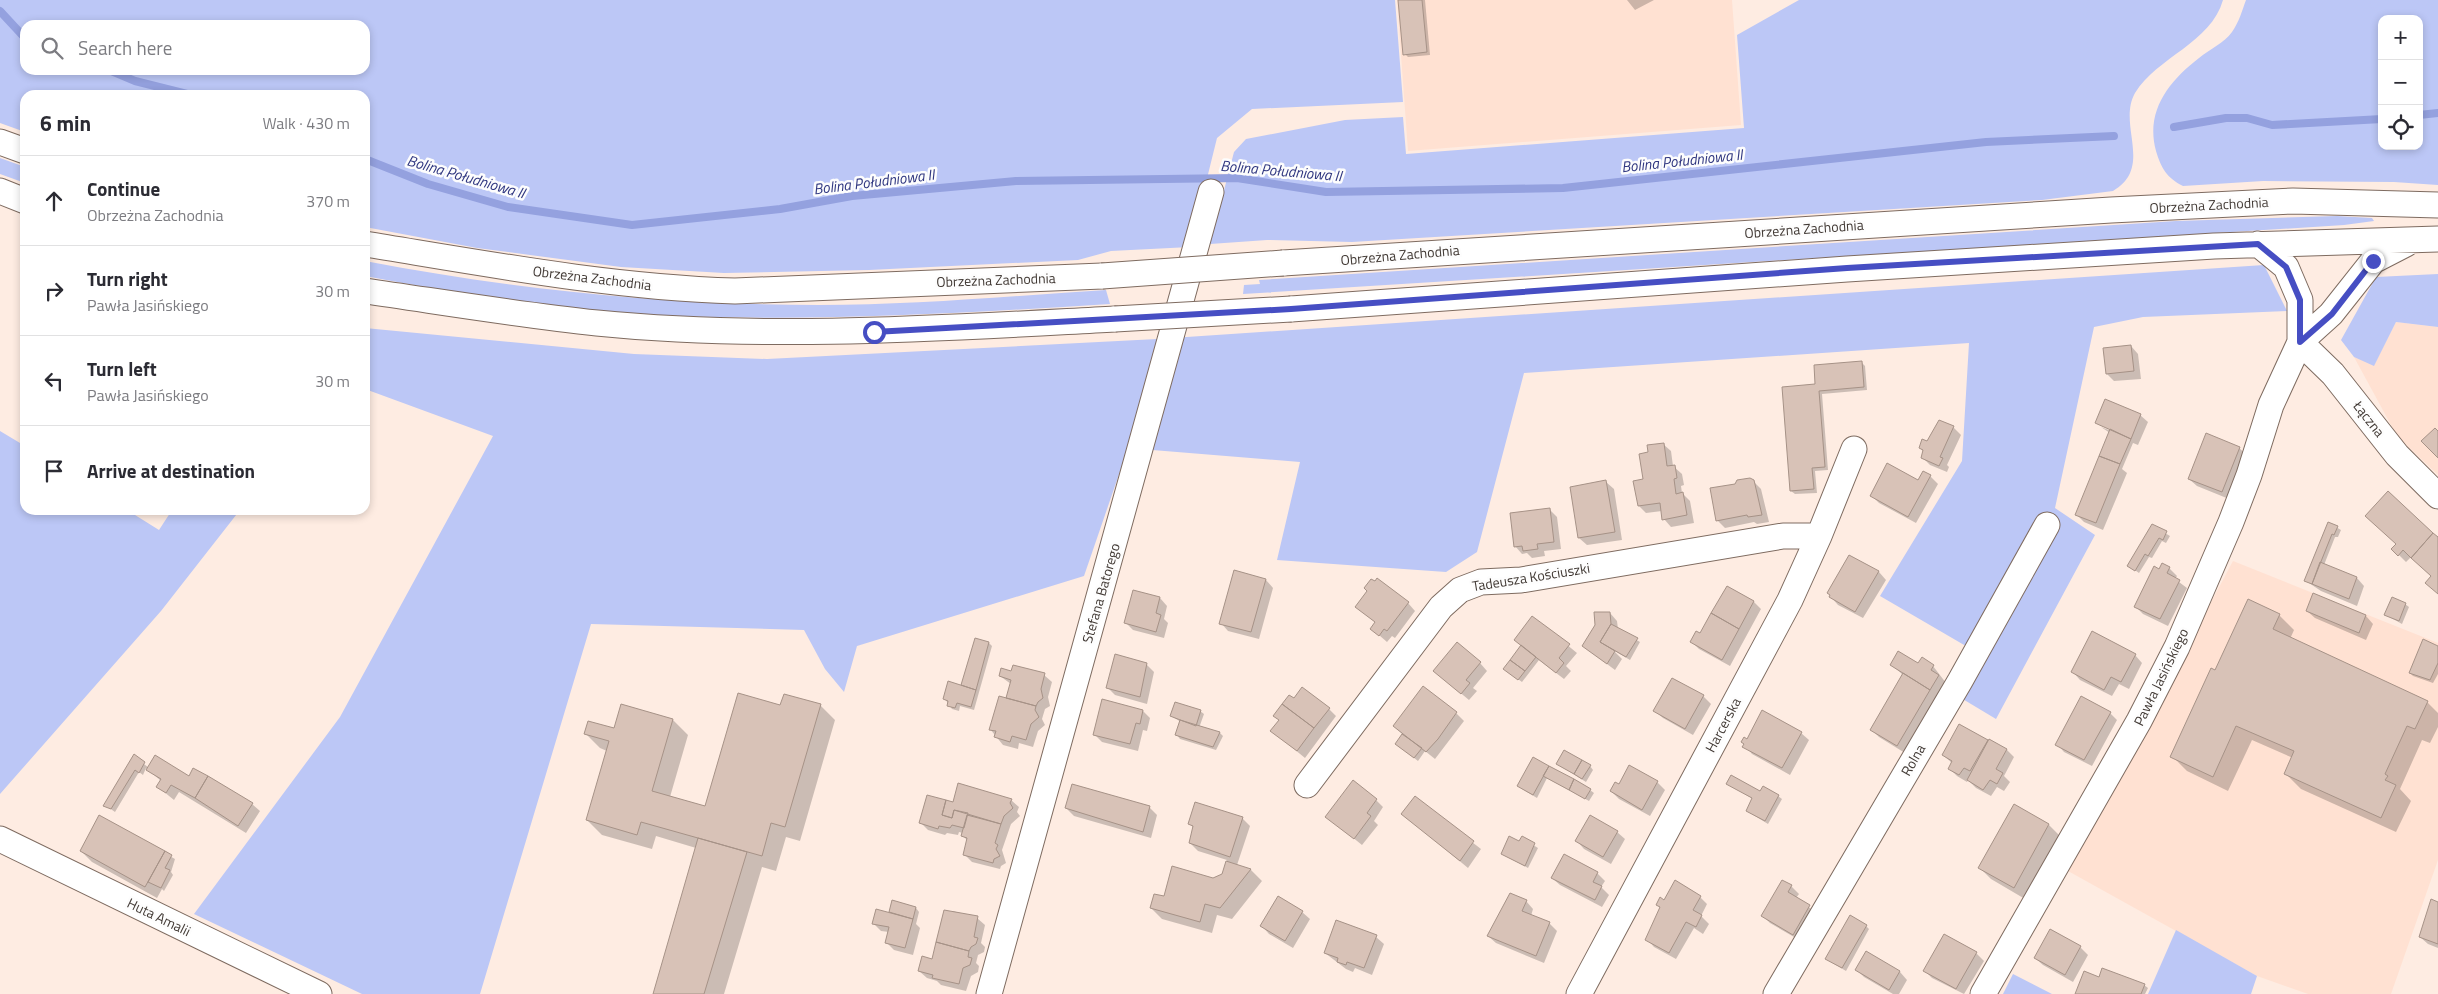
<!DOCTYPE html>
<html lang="en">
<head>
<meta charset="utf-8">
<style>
	:root { --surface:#fff; --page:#f7f7f7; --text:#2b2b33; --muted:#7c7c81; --line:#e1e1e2 }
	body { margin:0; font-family:"Titillium Web",sans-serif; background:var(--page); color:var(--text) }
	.controls { position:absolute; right:15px; top:15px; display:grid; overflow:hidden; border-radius:10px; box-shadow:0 2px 8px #0003 }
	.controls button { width:45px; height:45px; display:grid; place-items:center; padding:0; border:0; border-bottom:1px solid var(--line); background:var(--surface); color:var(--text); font:25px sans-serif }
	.stop { position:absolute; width:15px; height:15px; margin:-11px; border:4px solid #464ec3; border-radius:50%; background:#fff }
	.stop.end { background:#464ec3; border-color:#fff; box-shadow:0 1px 5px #0008 }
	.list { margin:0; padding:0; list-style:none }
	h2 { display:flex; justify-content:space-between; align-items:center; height:65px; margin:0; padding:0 20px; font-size:21px }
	h2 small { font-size:16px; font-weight:400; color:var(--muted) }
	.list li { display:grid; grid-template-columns:32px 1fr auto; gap:15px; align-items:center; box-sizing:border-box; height:90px; padding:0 20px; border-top:1px solid var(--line) }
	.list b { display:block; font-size:19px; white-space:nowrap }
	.list p { margin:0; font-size:16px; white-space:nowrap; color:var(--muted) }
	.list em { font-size:16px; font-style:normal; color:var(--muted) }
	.icon { flex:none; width:28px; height:28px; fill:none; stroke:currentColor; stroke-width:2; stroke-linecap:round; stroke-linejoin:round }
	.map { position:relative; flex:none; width:2438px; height:994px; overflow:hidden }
	.search { position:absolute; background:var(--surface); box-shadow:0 2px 8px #0003; left:20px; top:20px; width:350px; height:55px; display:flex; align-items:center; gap:12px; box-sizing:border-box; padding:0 18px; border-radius:15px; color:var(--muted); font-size:19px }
	.panel { position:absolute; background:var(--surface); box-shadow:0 2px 8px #0003; left:20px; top:90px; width:350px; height:425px; border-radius:15px }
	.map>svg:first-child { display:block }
	.built { fill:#ffe1d2 }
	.green { fill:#bcc7f6; fill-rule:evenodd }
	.shadow { fill:#0003 }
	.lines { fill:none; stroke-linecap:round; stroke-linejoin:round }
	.stream { stroke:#94a1df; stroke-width:8 }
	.building { fill:#d8c2b7; stroke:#a69287 }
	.minor-casing { stroke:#7e6b60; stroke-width:27 }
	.minor { stroke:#fff; stroke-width:25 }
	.minor-bridge-casing { stroke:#7e6b60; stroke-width:27; stroke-linecap:butt }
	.minor-bridge { stroke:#fff; stroke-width:25 }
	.route { stroke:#464ec3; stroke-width:6 }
	.labels { text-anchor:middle; stroke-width:5; stroke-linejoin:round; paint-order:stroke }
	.street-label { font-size:14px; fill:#413934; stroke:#fdfdfd }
	.water-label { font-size:15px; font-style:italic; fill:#303780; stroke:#fdfdfd }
</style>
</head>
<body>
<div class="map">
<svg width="2438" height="994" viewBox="0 0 2438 994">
	<rect width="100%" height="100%" fill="#feece2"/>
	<path class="built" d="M1397,0H1732L1741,125L1408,151Z
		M2396,322L2438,327V475L2397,436L2354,357L2374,365Z
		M2233,561L2438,643V860L2391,994H2308L2257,976L2068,871Z"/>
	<path class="green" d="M0,0H1395L1403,102L1252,109L1217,138L1190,247L1111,251L1078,260L869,270L724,273L621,267L477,248L365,227V95H25V132L0,123ZM25,25H365V70H25Z
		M1799,0H2223C2211,43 2157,57 2135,93C2117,125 2154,167 2113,191L2042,200L1352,242L1267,240L1210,244L1234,152L1246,139L1345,120L1403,117L1406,154L1744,128L1737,35Z
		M2246,0H2438V185L2394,182L2263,181L2183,186C2167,178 2161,168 2156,151C2145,111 2169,81 2199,58C2210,49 2224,43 2232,32C2239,22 2242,11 2246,0ZM2382,19H2419V146H2382Z
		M0,158L25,167V183L0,174Z
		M2337,216L2372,218L2374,221L2344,225L1243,294L1244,285L1260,284L1259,280L2176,221Z
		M365,261C516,290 665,305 819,305C915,305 1011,296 1106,290L1110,304C953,314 796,323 638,314C546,308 455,293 365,276Z
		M2264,265L2287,311L2143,317L2094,327L2055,508L2095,535L1996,719L1956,695L1983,656L1880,596L1962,461L1969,343L1524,373L1477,552L1446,572L1277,560L1300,462L1128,448L1084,576L857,646L844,692L825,669L804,630L591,624L480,994H362L194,914L340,717L493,436L365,389V328L634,354L767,359L1157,339Z
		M2438,274V327L2396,322L2374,366L2354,357L2341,340L2376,277Z
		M0,431L25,446V510H127L159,530L172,510H240L161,611L0,794Z
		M2176,930L2257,976L2251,994H2148Z
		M2013,974L2052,994H2003Z"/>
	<path class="shadow" d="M1399,0H1425L1430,55L1408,57L1405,54Z
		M1627,0H1654L1635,10Z
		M2131,346L2138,354L2141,379L2114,381L2107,374Z
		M1861,362L1865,366L1867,390L1822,394L1828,470L1815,471L1817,493L1795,494L1791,491L1817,385Z
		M2140,415L2148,422L2138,445L2133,443L2122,469L2127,473L2103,530L2084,522L2076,514L2110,433L2101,427L2111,431V429L2097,423Z
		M1953,427L1961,435L1947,465L1949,467L1947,472L1930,465L1922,457L1924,452L1920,448Z
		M1663,444L1671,451L1673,466L1682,474L1684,485L1681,486L1682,493L1690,501L1694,523L1671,527L1664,519L1662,511L1646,513L1639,506L1650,453Z
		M2239,448L2247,455L2229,499L2197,486L2189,479Z
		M1930,476L1938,484L1916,523L1879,503L1871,495Z
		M1753,481L1761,489L1769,522L1757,524L1754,522L1725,528L1717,520Z
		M1606,482L1614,489L1622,540L1587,545L1579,538Z
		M1549,509L1557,517L1561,549L1544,551L1545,556L1532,558L1527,553L1522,554L1515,546Z
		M2329,523L2341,530L2338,537H2335L2324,565L2357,578L2364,586L2357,606L2321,591L2306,581Z
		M2153,526L2170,536L2166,543L2162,541L2152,558L2149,557L2139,573L2129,566Z
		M2438,538V593L2432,577L2411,557L2406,562L2393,549Z
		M1850,557L1879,572L1886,580L1863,618L1838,605L1831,597Z
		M2169,568L2177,576L2175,579L2187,588L2168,626L2143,614L2135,606L2160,570Z
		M1266,580L1273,588L1259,639L1228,631L1221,623Z
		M1727,587L1754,602L1761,609L1730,666L1699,649L1692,642L1701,635Z
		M1160,598L1167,606L1164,619L1168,623L1164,638L1133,630L1125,622Z
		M1408,603L1415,611L1395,638L1392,636L1387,642L1372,629L1376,623L1357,607Z
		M2405,604L2409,607L2402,624L2386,615Z
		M2307,611L2366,616L2373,624L2366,640L2315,618Z
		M1610,613L1617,621L1618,629L1640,642L1630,660L1613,650L1622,659L1615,670L1583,646L1596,625Z
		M2279,615L2294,630L2290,639L2428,703L2438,713V727L2430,743L2422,740L2400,789L2411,801L2396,832L2301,789L2286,774L2293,758L2252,740L2228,791L2187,771L2172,756L2216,672Z
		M1533,617L1577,653L1566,666L1571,671L1564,679L1539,660L1522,682L1508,672L1522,646L1515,640Z
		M976,639L989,643L992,646L974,710L960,706L959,711L952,709L945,699L962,687Z
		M2438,647V674L2433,683L2413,676L2410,673Z
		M2135,655L2142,663L2129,689L2119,684L2112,696L2080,680L2073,672Z
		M1480,663L1487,671L1473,688L1477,691L1469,700L1434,671Z
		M1146,664L1154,672L1147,704L1115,695L1107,687Z
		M1892,665L1933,666L1946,683L1905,753L1879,737L1872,730L1903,675Z
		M1012,672L1044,675L1052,682L1048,697L1050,706L1045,709L1042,719L1045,725L1038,731L1033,747L1019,743L1018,749L1003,745L990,729L1007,700L1011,684L1000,676Z
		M1703,696L1711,704L1693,735L1663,718L1655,711Z
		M1294,700L1329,709L1336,716L1305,758L1272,731Z
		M820,705L835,720L800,841L786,837L776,871L762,867L724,994H654L696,848L656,836L652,849L602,835L587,820L607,751L600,748L585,733L614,730L622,706L673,720L688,735L670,797L706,808L781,707Z
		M1143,711L1150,718L1147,731L1143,730L1138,751L1102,742L1094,734Z
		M1200,711L1204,714L1199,728L1220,733L1223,736L1216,750L1180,739L1177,735L1181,722L1171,716Z
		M1456,713L1464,721L1435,759L1425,751L1418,761L1396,744L1403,735L1395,726Z
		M2110,713L2117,720L2092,766L2064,752L2057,744Z
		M1960,726L2007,750L2014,757L2004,776L2010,782L2004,791L1997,787L1991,796L1976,788L1968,780L1967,782L1957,776L1949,768L1952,763L1943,755Z
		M1801,733L1809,740L1790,775L1752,754L1742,742Z
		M134,756L149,768L189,777L252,804L260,811L246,833L179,792L174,800L158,787L161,781L146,768L143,775L139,772L115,812L105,805Z
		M1533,759L1590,790L1594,793L1589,801L1547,778L1537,798L1522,789L1519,786Z
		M1557,764L1590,766L1593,770L1586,782Z
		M1657,782L1665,790L1650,816L1619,799L1611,791L1619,785Z
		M1728,784L1778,796L1782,799L1768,824L1747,811L1753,799Z
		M1415,798L1481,849L1468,868L1403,814Z
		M1011,800L1019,807L1017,812L1020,816L1011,824L1002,850L1006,863L1001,866L1000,869L972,862L964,854L968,841L963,836V833L959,832L958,835L947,833L945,835L928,830L920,822L954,804Z
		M1376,800L1383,807L1374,821L1378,825L1362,845L1326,816Z
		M1149,807L1157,815L1151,838L1074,816L1066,808Z
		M100,817L175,859L171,872L173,875L164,891L162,889L157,898L92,862L81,851Z
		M1242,818L1250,826L1237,865L1251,870L1262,881L1232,919L1217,915L1212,933L1162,919L1151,908L1165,898L1223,875L1227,860L1198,851L1190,843L1194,828L1190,824Z
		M2049,825L2060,836L2025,899L1991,879L1980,868Z
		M1617,832L1625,839L1611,864L1584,849L1577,841Z
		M1522,838L1538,848L1528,868L1502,854L1520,842Z
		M1597,873L1605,881L1601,887L1609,895L1602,907L1560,885L1552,878Z
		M1791,886L1799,894L1796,898L1817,913L1801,941L1770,923L1763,916Z
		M1700,897L1707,904L1701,916L1709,924L1703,934L1694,928L1676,959L1654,947L1647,939L1661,908L1657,905L1664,901Z
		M1526,901L1533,909L1531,916L1549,923L1557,931L1544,963L1496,943L1488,936Z
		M2438,903V948L2428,944L2420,937Z
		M916,908L919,912L916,924L920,928L913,955L894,950L886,942L889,932L881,931L873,923L893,915L890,912Z
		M953,911L977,918L985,925L981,943L985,947L984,952L978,955L976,963L979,966L978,972L971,976L966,991L941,985L937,981L927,978L919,971L933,960Z
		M1302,912L1310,919L1293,948L1269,934L1262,926Z
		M1866,926L1869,929L1846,971L1826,959Z
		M2051,930L2080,947L2088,955L2073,982L2043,965L2035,958Z
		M1376,937L1384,944L1372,975L1355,968L1353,972L1346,969L1325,953Z
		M1866,952L1900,972L1907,980L1899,994H1893L1864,977L1856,969Z
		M1976,953L1984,961L1964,994L1932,978L1925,971Z
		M2099,978L2144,985L2148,988L2145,994H2077Z"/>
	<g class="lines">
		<path class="stream" d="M0,11L25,38
			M109,70L135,81L191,95
			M2419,115L2438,113
			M2174,127L2226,118H2247L2272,125L2382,119
			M365,159L428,184L508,207L632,225L780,209L852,196L1016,181L1237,178L1326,192L1563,188L1986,142L2114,136"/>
	</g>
	<path class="building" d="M1398,0H1422L1427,52L1403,55Z
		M2131,345L2134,371L2106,374L2103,348Z
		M1862,361L1864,387L1819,391L1825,467L1812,468L1814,489L1790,491L1782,387L1815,384L1814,365Z
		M2105,399L2141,414L2131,439L2095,423Z
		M1939,420L1954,426L1940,457L1943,458L1939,466L1921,458L1923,450L1919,448L1922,439L1927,441Z
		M2435,428L2438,431V458L2421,441Z
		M2110,429L2131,439L2120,464L2099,456Z
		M2206,433L2240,447L2222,492L2188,479Z
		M1664,443L1667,466L1675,465L1677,478L1674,479L1676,494L1683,492L1687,515L1662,520L1660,503L1638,506L1633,481L1643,479L1639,454L1648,452L1647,445Z
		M2099,456L2120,464L2096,523L2075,515Z
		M1887,463L1918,480L1923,471L1931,475L1908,517L1870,496Z
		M1750,478L1754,480L1762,515L1748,517L1747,515L1716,521L1710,488L1735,484L1737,480Z
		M1606,480L1615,532L1578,538L1570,487Z
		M2388,491L2433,533L2411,558L2403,550L2398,556L2391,549L2396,544L2365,516Z
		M1550,508L1554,542L1537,544L1538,549L1523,551L1522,546L1514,547L1510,513Z
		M2328,522L2338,526L2334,535L2332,534L2312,584L2304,581Z
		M2152,524L2167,531L2163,540L2159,538L2148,556L2145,554L2135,571L2127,566Z
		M2433,533L2438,537V594L2425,583L2431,576L2411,558Z
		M1849,555L1879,571L1855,612L1829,597L1830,595L1827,593Z
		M2320,562L2357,577L2349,599L2312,584Z
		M2162,563L2170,567L2167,573L2180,580L2160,619L2134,607L2154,566L2159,569Z
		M1234,570L1266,579L1251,632L1219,624Z
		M1377,578L1409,602L1387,631L1384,629L1379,636L1370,629L1375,622L1355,607L1367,591L1364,588L1371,579L1375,581Z
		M1727,586L1754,601L1739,629L1711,613Z
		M1133,590L1160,597L1156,613L1161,615L1156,632L1124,623Z
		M2313,593L2366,615L2359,633L2306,611Z
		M2392,597L2406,603L2399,621L2384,615Z
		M2248,599L2280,614L2273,629L2428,701L2415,729L2407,726L2385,774L2388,776L2385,780L2396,785L2381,818L2284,774L2294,751L2236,726L2213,777L2170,757L2211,668L2215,670Z
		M1594,612H1610L1611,624L1600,642L1615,651L1607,664L1582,646L1595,625Z
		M1711,613L1739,629L1722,660L1690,642L1696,631L1700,633Z
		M1532,616L1570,644L1559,658L1564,663L1556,673L1514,640Z
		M1611,624L1638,638L1626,657L1600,642Z
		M2092,631L2136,654L2121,682L2111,677L2104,690L2071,672Z
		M975,638L989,642L976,690L961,685Z
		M2423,639L2438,646V663L2430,680L2409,673Z
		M1457,642L1481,662L1466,680L1470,683L1461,694L1433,671Z
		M1521,645L1536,657L1525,671L1510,660Z
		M1898,651L1918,663L1922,657L1934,665L1931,670L1939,675L1930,690L1890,665Z
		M1115,654L1147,663L1140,697L1106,688Z
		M1510,660L1525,671L1518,680L1503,669Z
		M1013,665L1045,673L1041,689L1043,698L1038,702L1036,706L1006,698L1011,680L999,676L1001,668L1011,671Z
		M1903,673L1930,690L1897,746L1870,730Z
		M1672,678L1704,695L1685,729L1653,711Z
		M948,681L976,690L971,707L957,703L955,708L947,706L948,701L943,699Z
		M1423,686L1457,712L1438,739L1426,752L1393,726Z
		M1302,687L1330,708L1314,728L1282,704L1289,695L1294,698Z
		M738,693L780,705L784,694L821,704L785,827L771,823L762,856L641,822L637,835L586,820L609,741L584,734L588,721L614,728L621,704L673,719L652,791L705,806Z
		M999,696L1036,706L1035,710L1039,717L1031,724L1026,740L1012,736L1010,742L994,737L996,731L989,730Z
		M2081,696L2111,712L2084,760L2055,745Z
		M1102,699L1143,710L1140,724L1136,723L1130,744L1093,735Z
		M1175,702L1201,710L1196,726L1170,716Z
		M1282,704L1314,728L1297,751L1270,731L1279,720L1273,716Z
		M1762,710L1802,732L1782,768L1742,747L1744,744L1741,742L1744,737L1747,739Z
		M1180,720L1220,732L1213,747L1175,735Z
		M1959,724L1988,740L1970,771L1964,768L1959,775L1948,769L1952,761L1942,755Z
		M1402,734L1422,748L1414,758L1395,744Z
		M1989,739L2007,749L1996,769L2003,773L1997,784L1990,780L1983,790L1967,780Z
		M1564,750L1582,760L1574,774L1556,764Z
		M134,754L145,762L139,773L135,770L111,809L103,806Z
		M155,755L189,776L193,768L208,776L195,798L171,785L166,793L156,787L161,779L146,770Z
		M1533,757L1549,766L1533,795L1517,786Z
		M1582,760L1591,765L1582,779L1574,774Z
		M1629,765L1658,781L1642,810L1610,791L1615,782L1619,784Z
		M1549,766L1574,779L1569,790L1543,776Z
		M1731,775L1760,791L1763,786L1779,795L1765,821L1746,811L1752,798L1726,784Z
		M208,776L253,803L238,826L195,798Z
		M1574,779L1591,789L1585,799L1569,790Z
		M1353,780L1377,799L1367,813L1371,816L1354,839L1325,817Z
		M958,783L1012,799L1010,803L1013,808L1004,816L1001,824L954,810L952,818L942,815L946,800L953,802Z
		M1072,784L1150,806L1143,832L1065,808Z
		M927,795L946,800L942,815L952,818L954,810L968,813L964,828L952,825L950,828L939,826L938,829L919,823Z
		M1415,796L1474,841L1460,861L1401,814Z
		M1195,802L1243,817L1230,857L1189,843L1193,826L1188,824Z
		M2014,804L2049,824L2014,888L1978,868Z
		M99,815L165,851L145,887L80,851Z
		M967,815L1001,824L995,843L998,845L996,849L1000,856L994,859L993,863L963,855L967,838L961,836Z
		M1590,815L1618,831L1603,857L1575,841Z
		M1509,836L1519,841L1522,836L1535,843L1525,866L1501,854Z
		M698,838L747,852L704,994H653Z
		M165,851L172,855L165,868L170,870L161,888L148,882Z
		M1564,854L1598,872L1593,882L1602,886L1595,900L1551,878Z
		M1226,861L1251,869L1220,908L1205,904L1200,922L1150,908L1154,894L1164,896L1172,866L1213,878L1222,874Z
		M1675,880L1701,896L1693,910L1702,915L1696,927L1686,922L1669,953L1645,940L1660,907L1656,905L1660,897L1664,900Z
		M1782,880L1792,885L1788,892L1810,905L1793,935L1761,916Z
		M1510,893L1527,900L1522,911L1550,922L1536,956L1487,936Z
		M1278,896L1303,911L1285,941L1260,926Z
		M2431,899L2438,902V944L2419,937Z
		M892,900L916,907L913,919L889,912Z
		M876,909L913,919L905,948L885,943L889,927L872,924Z
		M944,910L978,916L974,937L978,938L976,944L971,947L969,951L936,942Z
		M1850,915L1867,925L1842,968L1825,959Z
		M1336,920L1377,935L1364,968L1347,962L1346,965L1337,962L1338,958L1324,953Z
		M2050,929L2081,946L2065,975L2034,958Z
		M1944,934L1977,952L1956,989L1923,971Z
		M936,942L969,951L968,957L972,958L970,965L963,968L959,984L932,978L933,975L918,971L922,956L932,959Z
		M1866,951L1900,971L1889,990L1855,970Z
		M2102,968L2145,984L2141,994H2075L2084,971L2099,977Z"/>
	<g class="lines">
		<defs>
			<path id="minor" d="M0,142L25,151
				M0,191L25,201
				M365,244C488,264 610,287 735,291L1102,276
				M2258,244L2286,267L2300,300V342
				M1283,263L2111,210L2293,201L2438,205
				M365,291C442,302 520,315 597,323C770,340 943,328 1115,319
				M1291,309L1847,269L2214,246L2438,239
				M2300,342L2333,374L2397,455L2438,496
				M1307,785L1441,607L1460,590L1481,582L1521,580L1783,536H1819
				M0,839L319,994
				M989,994L1211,192
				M1579,994L1790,600L1819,536L1854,449
				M1776,994L1960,681L2047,525
				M1983,994L2139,721L2177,647L2231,522L2249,475L2271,405L2300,342L2331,314L2373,261L2406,244"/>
		</defs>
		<use href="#minor" class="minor-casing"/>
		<use href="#minor" class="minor"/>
		<defs>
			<path id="minor-bridge" d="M1102,276L1283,263
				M1115,319L1291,309"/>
		</defs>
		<use href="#minor-bridge" class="minor-bridge-casing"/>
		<use href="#minor-bridge" class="minor-bridge"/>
	</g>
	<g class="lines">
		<path class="route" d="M874,332L1291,309L1847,268L2258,244L2286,267L2300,300V342L2332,314L2373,261"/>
	</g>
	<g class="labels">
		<g class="street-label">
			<text transform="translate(2209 205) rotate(-3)" y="5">Obrzeżna Zachodnia</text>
			<text transform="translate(1804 229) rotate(-4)" y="5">Obrzeżna Zachodnia</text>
			<text transform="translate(1400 255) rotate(-5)" y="5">Obrzeżna Zachodnia</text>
			<text transform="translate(592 278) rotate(7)" y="5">Obrzeżna Zachodnia</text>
			<text transform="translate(996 280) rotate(-2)" y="5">Obrzeżna Zachodnia</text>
			<text transform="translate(2369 419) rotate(52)" y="5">Łączna</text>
			<text transform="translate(1531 577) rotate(-9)" y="5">Tadeusza Kościuszki</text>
			<text transform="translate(1101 593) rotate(-74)" y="5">Stefana Batorego</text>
			<text transform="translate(2161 677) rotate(-64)" y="5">Pawła Jasińskiego</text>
			<text transform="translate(1723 725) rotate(-62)" y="5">Harcerska</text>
			<text transform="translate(1913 760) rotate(-60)" y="5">Rolna</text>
			<text transform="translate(159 917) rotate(26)" y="5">Huta Amalii</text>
		</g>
		<g class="water-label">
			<text transform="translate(1682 161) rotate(-6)" y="5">Bolina Południowa II</text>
			<text transform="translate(1281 171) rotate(5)" y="5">Bolina Południowa II</text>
			<text transform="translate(466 177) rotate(16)" y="5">Bolina Południowa II</text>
			<text transform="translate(874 182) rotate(-7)" y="5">Bolina Południowa II</text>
		</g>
	</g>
</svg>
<div class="controls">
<button>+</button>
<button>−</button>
<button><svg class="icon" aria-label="locate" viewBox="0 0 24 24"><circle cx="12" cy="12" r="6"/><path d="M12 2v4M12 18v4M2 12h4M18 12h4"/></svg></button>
</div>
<div class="stop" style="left:874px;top:332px"></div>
<div class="stop end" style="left:2373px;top:261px"></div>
<div class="search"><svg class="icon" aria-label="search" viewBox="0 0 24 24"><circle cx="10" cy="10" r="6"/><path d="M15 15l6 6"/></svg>Search here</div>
<section class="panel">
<h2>6 min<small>Walk · 430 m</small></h2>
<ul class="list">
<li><svg class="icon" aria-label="ahead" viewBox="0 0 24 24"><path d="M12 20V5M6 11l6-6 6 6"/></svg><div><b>Continue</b><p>Obrzeżna Zachodnia</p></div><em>370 m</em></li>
<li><svg class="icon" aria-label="right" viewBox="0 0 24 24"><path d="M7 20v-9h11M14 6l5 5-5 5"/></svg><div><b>Turn right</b><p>Pawła Jasińskiego</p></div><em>30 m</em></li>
<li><svg class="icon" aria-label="left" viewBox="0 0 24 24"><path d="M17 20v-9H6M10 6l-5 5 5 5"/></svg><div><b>Turn left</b><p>Pawła Jasińskiego</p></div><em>30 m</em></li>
<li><svg class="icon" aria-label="arrive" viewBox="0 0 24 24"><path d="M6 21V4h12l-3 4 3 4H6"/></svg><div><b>Arrive at destination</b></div></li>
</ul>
</section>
</div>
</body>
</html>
